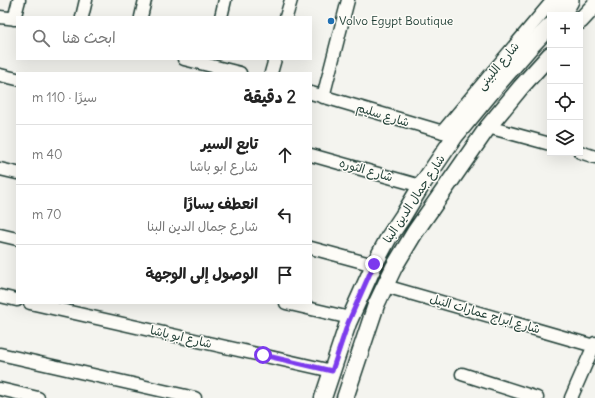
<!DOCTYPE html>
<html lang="ar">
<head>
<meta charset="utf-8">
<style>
	:root { --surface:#fff; --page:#f6f6f6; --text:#222; --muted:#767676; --line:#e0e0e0 }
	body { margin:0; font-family:Delius,"Playpen Sans Arabic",sans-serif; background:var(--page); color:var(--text); direction:rtl }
	.controls { position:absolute; right:12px; top:12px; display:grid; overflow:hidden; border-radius:0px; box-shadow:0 4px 16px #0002 }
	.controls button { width:36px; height:36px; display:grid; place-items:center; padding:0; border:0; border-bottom:1px solid var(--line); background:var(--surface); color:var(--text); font:20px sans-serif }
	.stop { position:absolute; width:12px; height:12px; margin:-9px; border:3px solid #7c3aed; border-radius:50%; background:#fff }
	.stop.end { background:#7c3aed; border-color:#fff; box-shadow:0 1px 4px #0008 }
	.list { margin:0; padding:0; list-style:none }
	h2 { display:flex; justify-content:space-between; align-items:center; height:52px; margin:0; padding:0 16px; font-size:17px }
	h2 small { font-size:13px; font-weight:400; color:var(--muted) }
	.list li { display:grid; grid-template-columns:26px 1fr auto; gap:12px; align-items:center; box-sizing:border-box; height:60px; padding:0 16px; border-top:1px solid var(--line) }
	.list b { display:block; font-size:15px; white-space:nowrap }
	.list p { margin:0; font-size:13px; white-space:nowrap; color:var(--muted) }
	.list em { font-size:13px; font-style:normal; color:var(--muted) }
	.icon { flex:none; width:22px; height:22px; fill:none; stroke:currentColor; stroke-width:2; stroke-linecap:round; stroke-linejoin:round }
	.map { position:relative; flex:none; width:595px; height:398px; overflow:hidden; direction:ltr }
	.search { position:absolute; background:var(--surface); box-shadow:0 4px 16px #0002; left:16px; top:16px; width:296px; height:44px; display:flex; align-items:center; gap:10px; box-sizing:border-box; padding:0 14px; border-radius:0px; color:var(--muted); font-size:15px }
	.panel { position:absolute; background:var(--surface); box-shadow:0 4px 16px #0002; left:16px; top:72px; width:296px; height:232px; border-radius:0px; direction:rtl }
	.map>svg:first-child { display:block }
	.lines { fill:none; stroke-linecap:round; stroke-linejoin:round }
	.minor-casing { stroke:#1f3d34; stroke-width:15 }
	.secondary-casing { stroke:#1f3d34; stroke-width:19 }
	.motorway-casing { stroke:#1f3d34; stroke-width:24 }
	.minor { stroke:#fdfcf7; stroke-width:12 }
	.secondary { stroke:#fdfcf7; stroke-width:16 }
	.motorway { stroke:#fdfcf7; stroke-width:21 }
	.route { stroke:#7c3aed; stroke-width:5 }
	.poi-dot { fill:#1f6fb2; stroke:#fdfcf7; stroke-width:1.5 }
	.labels { text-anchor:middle; stroke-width:3; stroke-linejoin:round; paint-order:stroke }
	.poi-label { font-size:12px; fill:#1f3d34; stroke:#fdfcf7; text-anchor:start }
	.street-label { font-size:12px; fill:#1f3d34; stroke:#fdfcf7 }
</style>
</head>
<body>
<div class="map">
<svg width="595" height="398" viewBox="0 0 595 398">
	<rect width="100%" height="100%" fill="#f4f4ef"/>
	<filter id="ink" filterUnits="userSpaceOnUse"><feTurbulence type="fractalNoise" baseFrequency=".025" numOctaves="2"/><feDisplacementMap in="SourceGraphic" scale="8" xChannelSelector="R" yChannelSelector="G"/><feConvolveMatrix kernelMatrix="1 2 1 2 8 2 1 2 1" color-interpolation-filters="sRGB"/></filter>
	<g filter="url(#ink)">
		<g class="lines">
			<defs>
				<path id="minor" d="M0,17L17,19
					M82,17L86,0
					M141,17L145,0
					M221,17L225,0
					M286,17L291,0
					M14,19L19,0
					M184,59L240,73
					M271,73L275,59
					M0,75L17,79
					M311,93L450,134
					M323,97L348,0
					M488,127L550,144
					M442,132L553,0
					M580,152L595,157
					M311,155L421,186
					M0,169L17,173
					M0,235L17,239
					M311,248L374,265
					M385,286L594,346
					M0,296L17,300
					M30,303L332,371
					M286,303L350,318
					M0,354L195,398
					M462,374L537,398
					M0,389L38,398
					M571,398L595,343"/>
				<path id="secondary" d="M580,21L595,5
					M323,398L348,323L374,265L389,237L403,216L421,186L455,136L497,85L530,47L550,26
					M345,398L376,305L394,267L415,232L488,127L521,87L550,55"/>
				<path id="motorway" d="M559,15L568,0"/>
			</defs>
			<use href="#minor" class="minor-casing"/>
			<use href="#secondary" class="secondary-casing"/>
			<use href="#motorway" class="motorway-casing"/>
			<use href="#minor" class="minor"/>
			<use href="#secondary" class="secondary"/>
			<use href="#motorway" class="motorway"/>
		</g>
	</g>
	<g class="lines" filter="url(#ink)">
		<path class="route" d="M263,355L332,371L348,323L374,264"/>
	</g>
	<circle class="poi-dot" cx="331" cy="21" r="4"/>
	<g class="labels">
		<g class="poi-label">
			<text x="339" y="25">Volvo Egypt Boutique</text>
		</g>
		<g class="street-label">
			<text transform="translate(498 66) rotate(-50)" y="4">شارع اللبينى</text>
			<text transform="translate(383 115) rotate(17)" y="4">شارع سليم</text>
			<text transform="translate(366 170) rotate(16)" y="4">شارع الثوره</text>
			<text transform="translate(414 199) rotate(-57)" y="4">شارع جمال الدين البنا</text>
			<text transform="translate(485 314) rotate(16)" y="4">شارع ابراج عمارات النيل</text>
			<text transform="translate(181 337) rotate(13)" y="4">شارع ابو باشا</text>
		</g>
	</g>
</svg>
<div class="controls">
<button>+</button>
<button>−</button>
<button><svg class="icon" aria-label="locate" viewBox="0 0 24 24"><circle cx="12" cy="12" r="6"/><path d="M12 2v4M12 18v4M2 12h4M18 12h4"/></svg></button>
<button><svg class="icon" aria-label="layers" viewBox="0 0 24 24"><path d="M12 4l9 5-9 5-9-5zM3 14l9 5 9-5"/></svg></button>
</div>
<div class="stop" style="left:263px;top:355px"></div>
<div class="stop end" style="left:374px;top:264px"></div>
<div class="search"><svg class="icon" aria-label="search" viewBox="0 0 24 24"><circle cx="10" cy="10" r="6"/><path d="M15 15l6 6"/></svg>ابحث هنا</div>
<section class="panel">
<h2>2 دقيقة<small>سيرًا · 110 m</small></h2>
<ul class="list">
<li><svg class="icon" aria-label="ahead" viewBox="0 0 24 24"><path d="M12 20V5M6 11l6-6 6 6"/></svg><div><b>تابع السير</b><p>شارع ابو باشا</p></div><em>40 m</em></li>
<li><svg class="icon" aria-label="left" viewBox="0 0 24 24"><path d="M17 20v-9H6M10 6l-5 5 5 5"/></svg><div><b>انعطف يسارًا</b><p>شارع جمال الدين البنا</p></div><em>70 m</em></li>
<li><svg class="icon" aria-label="arrive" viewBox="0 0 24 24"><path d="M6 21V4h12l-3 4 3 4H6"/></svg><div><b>الوصول إلى الوجهة</b></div></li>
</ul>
</section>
</div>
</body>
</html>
